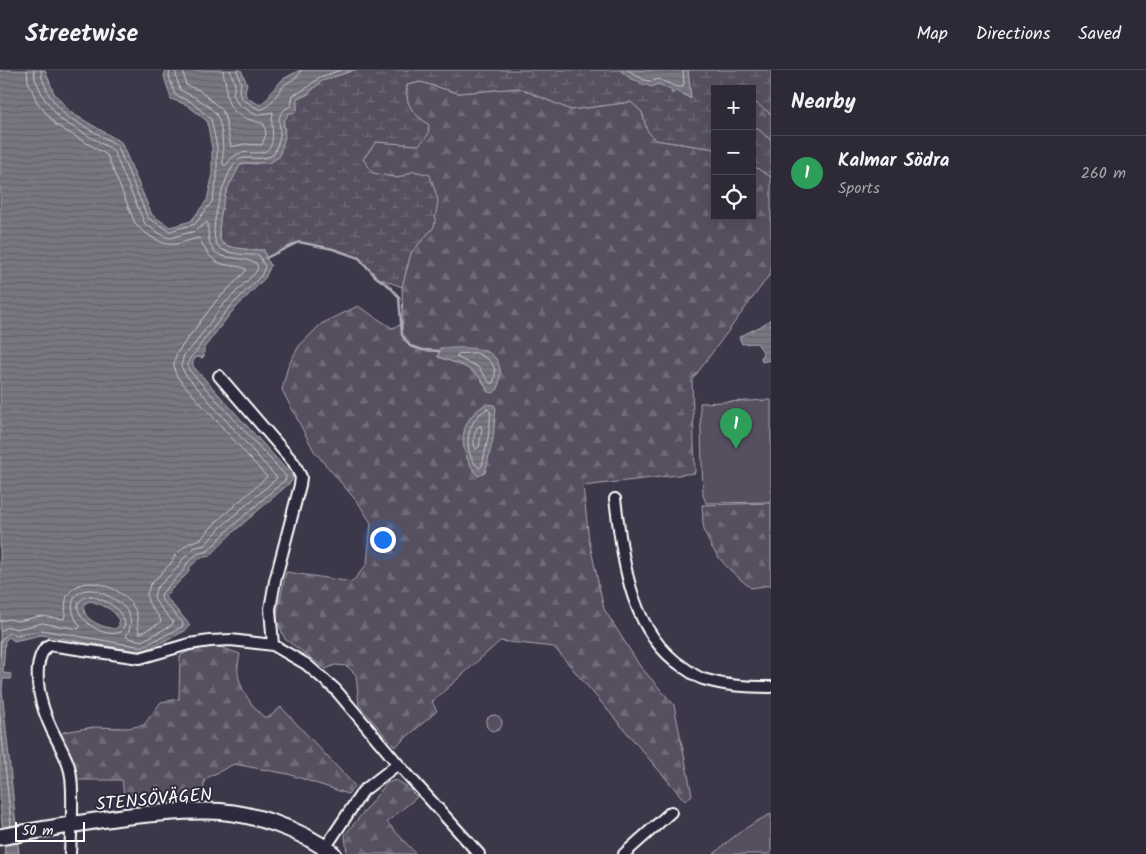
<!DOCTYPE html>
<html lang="en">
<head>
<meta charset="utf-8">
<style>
	:root { --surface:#2d2937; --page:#35313f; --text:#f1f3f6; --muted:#a7a6ad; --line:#484552; --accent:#ffd166 }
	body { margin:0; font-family:Kalam,sans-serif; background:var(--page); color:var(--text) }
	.controls { position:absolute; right:15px; top:15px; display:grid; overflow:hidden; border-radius:0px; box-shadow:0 5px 20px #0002 }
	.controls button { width:45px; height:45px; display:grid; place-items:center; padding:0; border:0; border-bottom:1px solid var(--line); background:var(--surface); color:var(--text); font:25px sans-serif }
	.scale { position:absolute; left:15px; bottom:12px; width:70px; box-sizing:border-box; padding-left:5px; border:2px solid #fff; border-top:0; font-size:14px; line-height:18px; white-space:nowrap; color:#fff; -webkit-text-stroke:4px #2f2a3d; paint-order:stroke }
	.you { position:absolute; left:382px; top:469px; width:18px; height:18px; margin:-12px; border:4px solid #fff; border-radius:50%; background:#1a73e8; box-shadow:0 0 0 8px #1a73e833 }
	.badge { display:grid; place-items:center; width:32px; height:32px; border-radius:50%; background:var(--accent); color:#fff; font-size:16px; font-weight:700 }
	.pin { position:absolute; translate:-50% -41px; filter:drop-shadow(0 1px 2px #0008) }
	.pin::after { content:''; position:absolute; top:26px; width:18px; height:15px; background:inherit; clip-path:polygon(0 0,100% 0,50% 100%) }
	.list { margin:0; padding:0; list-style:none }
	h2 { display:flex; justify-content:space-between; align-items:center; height:65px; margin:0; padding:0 20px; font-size:21px }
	h2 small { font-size:16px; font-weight:400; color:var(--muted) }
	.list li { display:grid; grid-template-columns:32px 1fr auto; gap:15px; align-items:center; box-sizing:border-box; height:75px; padding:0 20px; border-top:1px solid var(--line) }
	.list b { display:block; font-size:19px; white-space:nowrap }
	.list p { margin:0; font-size:16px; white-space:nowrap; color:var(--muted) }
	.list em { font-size:16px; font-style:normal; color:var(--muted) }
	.icon { flex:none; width:28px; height:28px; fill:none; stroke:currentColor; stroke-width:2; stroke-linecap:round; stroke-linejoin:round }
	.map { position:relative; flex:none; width:771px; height:784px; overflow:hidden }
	header { display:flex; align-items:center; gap:30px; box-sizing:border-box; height:70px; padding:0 25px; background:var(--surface); border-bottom:1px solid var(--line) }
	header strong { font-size:24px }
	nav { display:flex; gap:28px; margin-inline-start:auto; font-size:18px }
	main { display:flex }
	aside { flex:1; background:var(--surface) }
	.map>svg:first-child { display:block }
	.forest { fill:url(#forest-firs); stroke:#aaa8b0; fill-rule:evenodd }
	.wetland { fill:url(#wetland-marsh); stroke:#aaa8b0 }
	.green { fill:#555060; stroke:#aaa8b0 }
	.water { fill:url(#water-rules); stroke:#afadb4; fill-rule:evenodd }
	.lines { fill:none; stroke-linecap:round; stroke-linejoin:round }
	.shore { stroke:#c9c8cd; stroke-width:1 }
	.stream { stroke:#afadb4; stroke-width:2.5 }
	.street-casing { stroke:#fff; stroke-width:14 }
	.secondary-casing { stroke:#fff; stroke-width:19 }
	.street { stroke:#2f2a3d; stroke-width:10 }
	.secondary { stroke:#2f2a3d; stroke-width:15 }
	.labels { text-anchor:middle; stroke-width:4; stroke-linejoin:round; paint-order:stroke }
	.street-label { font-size:18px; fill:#fff; stroke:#2f2a3d }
</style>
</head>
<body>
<header>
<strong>Streetwise</strong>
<nav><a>Map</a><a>Directions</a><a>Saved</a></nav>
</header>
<main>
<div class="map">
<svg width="771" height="784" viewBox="0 0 771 784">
	<defs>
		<pattern id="forest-firs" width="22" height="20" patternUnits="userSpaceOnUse" patternTransform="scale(1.25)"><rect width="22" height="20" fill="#555060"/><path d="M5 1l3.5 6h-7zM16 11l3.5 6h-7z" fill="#6e6a78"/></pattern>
		<pattern id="wetland-marsh" width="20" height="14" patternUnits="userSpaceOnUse" patternTransform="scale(1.25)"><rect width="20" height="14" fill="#555060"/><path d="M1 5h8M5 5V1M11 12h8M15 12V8" fill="none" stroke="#6e6a78"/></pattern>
		<pattern id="water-rules" width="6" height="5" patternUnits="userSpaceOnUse" patternTransform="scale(1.25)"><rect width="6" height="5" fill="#797682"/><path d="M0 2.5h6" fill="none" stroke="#626167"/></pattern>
	</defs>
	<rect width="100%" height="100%" fill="#3c3749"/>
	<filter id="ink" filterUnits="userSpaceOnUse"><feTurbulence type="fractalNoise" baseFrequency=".02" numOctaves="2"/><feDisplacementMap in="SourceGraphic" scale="10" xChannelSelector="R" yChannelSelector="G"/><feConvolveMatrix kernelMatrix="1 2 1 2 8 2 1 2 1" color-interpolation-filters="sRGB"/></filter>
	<g filter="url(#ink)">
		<path class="forest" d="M421,12L458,23L519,18L571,40L631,32L642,42L647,60L655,70L715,79V146H752V95L771,107V203L692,310L695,403L583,416L589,470L604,539L640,596L674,635L692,725L685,731L554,577L500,571L432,632L437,641L395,677L359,635L356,605L347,596L335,595L326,599L285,569L276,548L286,502L352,512L367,494L371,453L359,434L314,381L282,320L288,296L299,276L321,254L358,236L392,258L403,254L402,217L411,183L434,157L414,101L398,108L372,103L363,89L376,72L419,75L429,55C412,42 405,36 407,15ZM440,278L457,279L498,319L488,322C478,298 461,295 438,287Z
			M752,33H756L771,44V70L752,54Z
			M771,433V515L751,518C731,502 714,487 705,463C702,454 703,444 702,435Z
			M210,576L223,578L240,584C239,590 237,597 238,603C239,618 253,638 264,647H269L281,637L355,716L348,724L288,704L234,694L205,709L202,730L148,733L133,725H124L122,710H76L59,667L63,662L94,657L128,658L144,655L161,632L179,629L180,586L187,582Z
			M396,710L406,716L417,727L387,752L416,784H347L345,765L387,713Z"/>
		<path class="wetland" d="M354,0H620C637,14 638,9 657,14C669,17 680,22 691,29L688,0H771V44L756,33H752V19H715V79L655,70L647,60L642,42L631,32L571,40L519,18L458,23L421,12L407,15C405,36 412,42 429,55L428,65L419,75L376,72L363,89L373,103L398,108L414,101L430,105L438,130L434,157L411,183L402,217L376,207L359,188L333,179L299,172L266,188L264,180C254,180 229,179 222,173C215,165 223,132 226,123C229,113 236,104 240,95L246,93L256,94L285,61C282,48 285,44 297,40L296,28L307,25L322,11Z
			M752,54L771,70V107L752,95Z"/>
		<path class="green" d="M771,330V432L706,433L703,425L700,333Z
			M486 653a8 8 0 1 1 16 0a8 8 0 1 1-16 0Z
			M771,744V784H714C729,769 751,753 771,744Z"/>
		<path class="water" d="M0,0H45L54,23L70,42L121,72L152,145L170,157L191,151L207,130L212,108V78L207,51L187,35L171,29L164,6L166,0H241L247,14C242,28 248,28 260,35L270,26V23L283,9L300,0H354L322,11L306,25L297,28V40L294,43H289L283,53L285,67L279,87L269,93H246L240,95C236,104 229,114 226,123C223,133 215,165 222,173C229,179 254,180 264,180L266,188L271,195L265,208L231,243L204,278V286L202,288L197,287L193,291V296L293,407L291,412L230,465L210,486L200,488L190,497L188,503L165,526L190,555L185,561L142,582L41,565L14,571L9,567L5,571L3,603L11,604V609H3L2,620L19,784H5L0,733ZM90,531C103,535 120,541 119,556L115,559C102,557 81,550 84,534Z
			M620,0H688L691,29L677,20L672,24L671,20L658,14L651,17L647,15H642L639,11L631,9Z
			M771,249V290L762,292L761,288L763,282L757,273L742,274L739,267L761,256Z
			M440,278C460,279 496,272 500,299C501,305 499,313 498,319L493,323L488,322C478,297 461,295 438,287Z
			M486,334L494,335L496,338L493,369L485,403L478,406C458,382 456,351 486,334Z"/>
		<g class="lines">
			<path class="shore" d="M41,0L42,8L49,25L66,46L117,75L148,148L170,161L195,154L212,132L217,108V77L211,49L190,31L175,25L169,6L170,0
				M176,0V6L180,20C193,26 207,33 216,44C223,54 223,82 223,94L225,96C229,93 231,87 236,85C243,81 249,83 256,83C275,83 273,68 272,54C271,50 273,46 273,42L256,45L238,34L233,24L235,14L230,0
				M184,0V6L186,15L199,20L222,40L225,47L231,77L244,74L262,75L266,64L264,54C241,47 226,44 226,16C226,11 223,6 223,0
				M237,0L241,13L239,22L242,29L260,40C272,37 277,21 286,14C292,9 299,8 301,0
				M628,0L644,10L651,11L659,9L674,16L682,17L684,15L683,0
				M476,283C491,289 499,297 493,313H490L478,297L456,287L458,284Z
				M487,339L491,342L488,368L482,396L479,398C461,382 466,350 487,339Z
				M481,356L482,359L479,377L476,379C472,373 474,362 478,357Z
				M91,526C107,531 121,537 125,554L121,562C96,572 57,530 91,526Z
				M0,551L9,549L18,551L41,546L64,549C67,541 63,532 69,523C85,502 122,518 133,536C139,545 137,554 139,563H141L160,553L161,550L148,532L147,524L150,515L171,493L177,483L189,473L201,469L217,451L267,407L178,308C172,299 173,289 179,280L216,231L246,201V199C240,196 233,196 226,195C210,192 206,180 199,168C176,173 172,180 150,166C144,162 139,159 135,153L107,85L56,55L37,32L28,11L27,0
				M0,561L8,557L17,559L42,553L79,559L80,556C70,544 67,521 89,520C96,520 102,523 108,526C124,533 138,548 126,566L128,568L142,571L172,555L173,552L156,532L154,526L156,519L178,497L183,489L194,478L205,475L222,456L277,408L185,304L181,296L184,285L193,276L222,236L256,202L258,197L256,193C228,182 207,197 208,154L207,152L195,161L170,168L164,166L145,154L113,80L61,50L44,28L35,9L34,0
				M0,586L1,570L9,563L16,565L42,560L142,577L182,557L183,553L161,529L162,523L184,500L187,493L197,484L208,481L227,461L286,409V406L189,300C184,287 197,285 200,275L227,240L261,206L265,197L259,185C248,185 226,185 218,176C206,163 225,102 237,91C245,84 261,93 274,84C276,78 280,70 280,64C280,51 275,43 291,36L293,25L304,20L320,7L341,0
				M0,646L11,754L10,756"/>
			<path class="stream" d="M266,188L299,172L333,179L359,188L376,207L389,216L399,227L402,265L410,276L423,280L439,281"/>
			<defs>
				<path id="street" d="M219,306L294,393L301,407L300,415L275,511L270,539L273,575
					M615,429C623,488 629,561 683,597C689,601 696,607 703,609C726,616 747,617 771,617
					M325,778L363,721L398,694L479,784
					M70,784C71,759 74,732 71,707C70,694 62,680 56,668C45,647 36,622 38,598C39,589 41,580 49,575L140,588L189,574L210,571L231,570L273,575L306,594L335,619L398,694
					M624,784L671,742"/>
				<path id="secondary" d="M0,767C67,756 141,740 208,741C249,741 301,759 333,784"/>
			</defs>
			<use href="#street" class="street-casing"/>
			<use href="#secondary" class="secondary-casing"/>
			<use href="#street" class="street"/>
			<use href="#secondary" class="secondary"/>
		</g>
	</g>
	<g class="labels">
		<g class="street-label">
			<text transform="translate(154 729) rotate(-5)" y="6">STENSÖVÄGEN</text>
		</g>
	</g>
</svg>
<div class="controls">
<button>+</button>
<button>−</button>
<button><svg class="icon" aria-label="locate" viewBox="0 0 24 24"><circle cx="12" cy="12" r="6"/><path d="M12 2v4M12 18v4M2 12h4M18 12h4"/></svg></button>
</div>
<div class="scale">50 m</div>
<div class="you"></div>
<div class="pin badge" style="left:736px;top:379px;background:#2e9e5b">1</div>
</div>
<aside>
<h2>Nearby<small></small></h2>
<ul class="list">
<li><span class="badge" style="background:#2e9e5b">1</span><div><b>Kalmar Södra</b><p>Sports</p></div><em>260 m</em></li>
</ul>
</aside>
</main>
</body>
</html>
